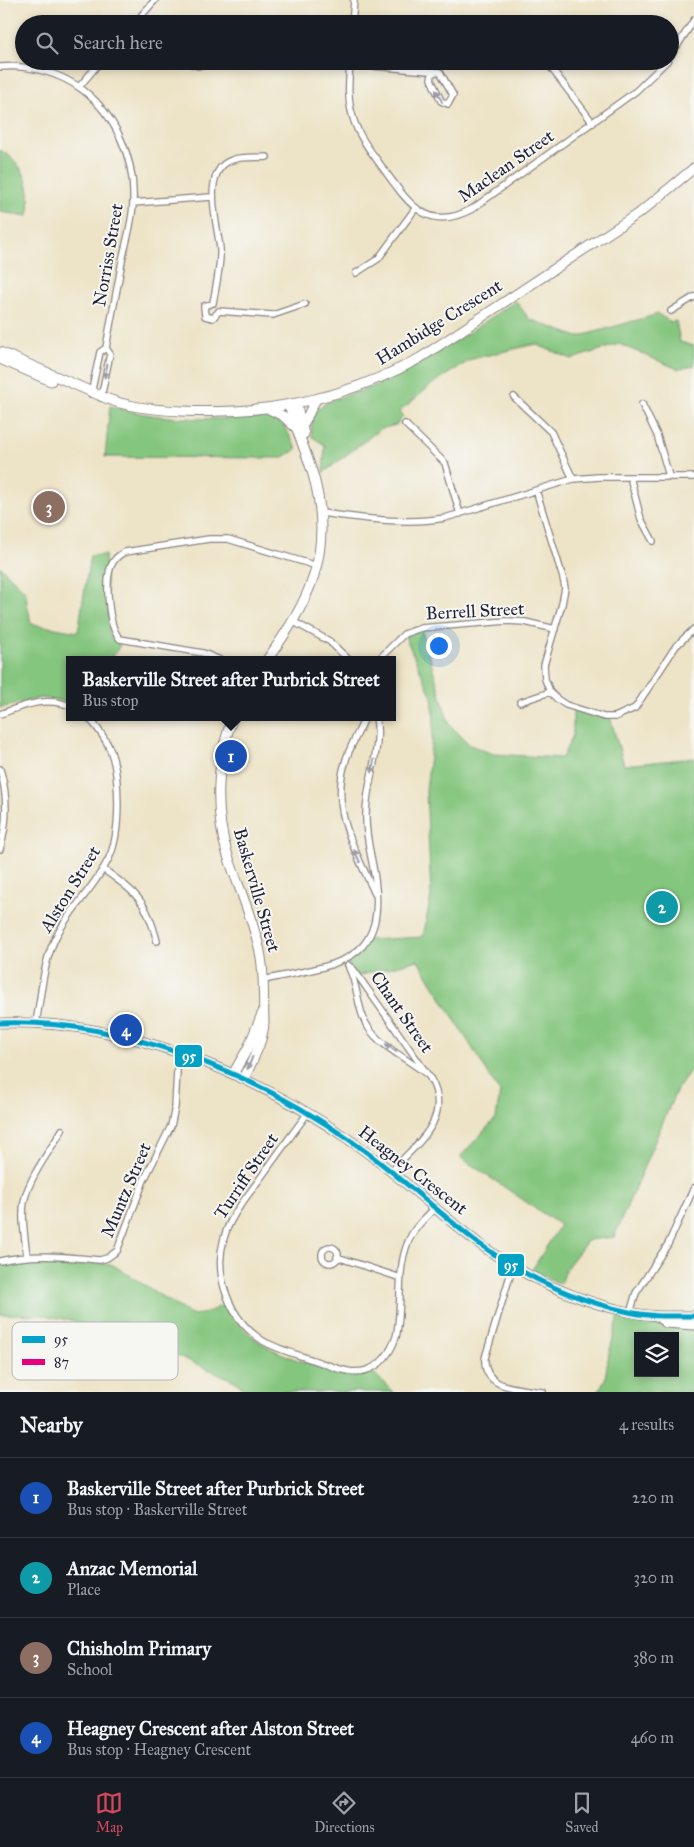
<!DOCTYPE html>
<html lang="en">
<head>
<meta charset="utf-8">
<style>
	:root { --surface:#171b24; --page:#242831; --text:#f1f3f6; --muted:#9ea1a6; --line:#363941; --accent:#d1495b }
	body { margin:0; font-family:"IM FELL Great Primer",serif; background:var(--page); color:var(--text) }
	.controls { position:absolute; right:15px; bottom:15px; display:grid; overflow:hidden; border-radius:0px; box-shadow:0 2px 8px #0003 }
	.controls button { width:45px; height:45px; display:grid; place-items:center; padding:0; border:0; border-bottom:1px solid var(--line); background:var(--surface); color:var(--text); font:25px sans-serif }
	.you { position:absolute; left:438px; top:645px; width:18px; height:18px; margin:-12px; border:4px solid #fff; border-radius:50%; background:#1a73e8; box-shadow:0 0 0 8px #1a73e833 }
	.badge { display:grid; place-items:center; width:32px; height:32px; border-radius:50%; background:var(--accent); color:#fff; font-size:16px; font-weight:700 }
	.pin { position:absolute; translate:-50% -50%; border:2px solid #fff; box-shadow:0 1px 5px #0006 }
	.popup { position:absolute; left:66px; top:656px; width:330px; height:65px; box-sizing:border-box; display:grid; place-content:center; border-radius:0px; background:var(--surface); filter:drop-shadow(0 1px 4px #0005); font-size:16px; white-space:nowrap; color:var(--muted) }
	.popup b { font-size:19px; color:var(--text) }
	.popup::after { content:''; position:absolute; left:50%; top:100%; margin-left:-10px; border:10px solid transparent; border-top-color:var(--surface) }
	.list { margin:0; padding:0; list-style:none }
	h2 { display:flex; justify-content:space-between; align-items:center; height:65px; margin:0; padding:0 20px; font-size:21px }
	h2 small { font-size:16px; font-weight:400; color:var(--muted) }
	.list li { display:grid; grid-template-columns:32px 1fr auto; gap:15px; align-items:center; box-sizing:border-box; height:80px; padding:0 20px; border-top:1px solid var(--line) }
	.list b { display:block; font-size:19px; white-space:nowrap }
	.list p { margin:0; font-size:16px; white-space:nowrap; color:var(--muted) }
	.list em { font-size:16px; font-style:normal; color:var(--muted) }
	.icon { flex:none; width:28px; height:28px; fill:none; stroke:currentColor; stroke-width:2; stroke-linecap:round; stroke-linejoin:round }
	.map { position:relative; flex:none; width:694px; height:1392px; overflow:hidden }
	.search { position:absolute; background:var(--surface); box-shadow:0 2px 8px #0003; left:15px; right:15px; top:15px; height:55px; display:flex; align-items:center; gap:12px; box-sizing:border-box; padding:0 18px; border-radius:28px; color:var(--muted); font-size:19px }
	.sheet { height:385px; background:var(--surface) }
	nav { display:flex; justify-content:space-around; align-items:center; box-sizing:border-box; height:70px; border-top:1px solid var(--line); background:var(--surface); font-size:14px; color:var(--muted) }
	nav a { display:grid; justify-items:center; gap:2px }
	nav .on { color:var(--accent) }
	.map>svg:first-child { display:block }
	.green { fill:#85c67f; stroke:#54745d; fill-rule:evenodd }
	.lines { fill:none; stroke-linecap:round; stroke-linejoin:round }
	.street-casing { stroke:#888280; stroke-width:8 }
	.secondary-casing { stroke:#888280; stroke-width:11 }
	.street { stroke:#fff; stroke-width:5.5 }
	.secondary { stroke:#fff; stroke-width:9 }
	.bus-1-casing { stroke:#f6f6f2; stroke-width:9 }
	.bus-1 { stroke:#02a2c7; stroke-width:5 }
	.oneway { fill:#9c9ca7 }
	.labels { text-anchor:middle; stroke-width:4; stroke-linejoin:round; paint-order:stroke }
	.street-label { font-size:18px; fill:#22223b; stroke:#f6f6f2 }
	.key { fill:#f6f6f2; stroke:#b6b6bb; stroke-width:1 }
	.key-label { font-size:14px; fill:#22223b }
	.line-badge { stroke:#f6f6f2; stroke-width:2 }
	.badge-label { font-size:14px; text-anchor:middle; font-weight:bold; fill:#fff }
</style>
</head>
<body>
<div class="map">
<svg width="694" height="1392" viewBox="0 0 694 1392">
	<rect width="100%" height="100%" fill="#f6f6f2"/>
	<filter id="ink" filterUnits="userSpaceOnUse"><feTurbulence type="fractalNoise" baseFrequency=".02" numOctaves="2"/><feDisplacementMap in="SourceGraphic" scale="10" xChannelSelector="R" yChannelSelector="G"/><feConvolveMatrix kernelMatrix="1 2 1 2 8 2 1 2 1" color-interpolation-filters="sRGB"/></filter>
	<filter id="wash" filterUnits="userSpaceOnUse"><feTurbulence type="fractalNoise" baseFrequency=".0096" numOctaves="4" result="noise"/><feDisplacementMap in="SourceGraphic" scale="20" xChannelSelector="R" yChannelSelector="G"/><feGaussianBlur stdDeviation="1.12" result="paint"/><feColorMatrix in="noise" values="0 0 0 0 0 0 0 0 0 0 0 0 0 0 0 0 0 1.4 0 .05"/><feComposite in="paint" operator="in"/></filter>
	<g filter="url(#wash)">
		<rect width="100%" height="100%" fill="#ede3c6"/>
		<path class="green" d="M0,150C26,164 33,189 28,216L0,212Z
			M516,301L529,319L578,337L658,314L670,322L676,321L680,342L694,346V366L678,369L619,344L572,359L535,344L472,359L435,382L399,412L403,416L396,425L380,429L323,473L325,445L312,437C312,429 309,419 315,412C327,398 350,395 367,389C420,369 468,332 516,301Z
			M110,406C153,419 198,420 243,418C252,418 261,419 270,416L284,426L297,449L282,458L105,457Z
			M105,555L109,633L120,645L111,660H70V702L41,698L0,708V566L25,591L31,624L78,632L90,556Z
			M421,628L449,724L470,745L493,754L562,758L573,735V707L610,717L624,765L694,758V1065L677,1089L614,1237L588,1240L567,1267L561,1284L532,1270L560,1225L460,1157L496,1118L500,1093L418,960L358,976L345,960L368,940L423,937L431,895L426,791L434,719L432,697L404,634Z
			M51,1259L113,1265L191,1315L203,1314L226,1304C233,1316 241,1328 253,1337C277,1357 343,1378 374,1373L393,1392H246L235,1381L160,1348L118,1338L74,1321L43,1315L0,1314V1264Z
			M619,1316L665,1327L694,1330V1392H598L605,1379L609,1353ZM638,1336H675V1373H638Z"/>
	</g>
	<g filter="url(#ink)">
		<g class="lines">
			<defs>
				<path id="street" d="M134,24L155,0
					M352,24L354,0
					M670,57L694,20
					M184,61L198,66L211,61
					M251,61H252
					M350,61C349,79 347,97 352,114C357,135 370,150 382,167C407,201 426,234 472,209L636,91L667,61
					M546,61L593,123
					M350,64L440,72L453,95L448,104L441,101L431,79L433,71
					M0,67C28,64 61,73 83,90C116,116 135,159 133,201C133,221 126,242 122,261C117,290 111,319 106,348L110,354L101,398
					M79,87L101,61
					M133,203L211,197
					M356,273L378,259L415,209
					M213,303C216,286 221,266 220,249C218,226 200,170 232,160C242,156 256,158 267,157
					M213,303L204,306L205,316L213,318L219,311
					M219,311L273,315L305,304
					M671,311L694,297
					M91,394L100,352L106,348
					M514,397L551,432L573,479
					M642,404L657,435L669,476
					M405,424L445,463L460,514
					M630,477L641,519L653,541
					M536,490L563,578L565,588L562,604L544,665L545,679L550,692L557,699L566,705L604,717H615L635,708L676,646L694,629
					M320,513C362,518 404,525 445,518L573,479L599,477H694
					M294,622L329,641L349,660
					M220,660L203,653L120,639C108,627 105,581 111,566C114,559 118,555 125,552L209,539H228L317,566
					M378,660L404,634L421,628L507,621L525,622L555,629
					M520,702L550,692
					M0,714C23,706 45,696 70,706
					M365,717C359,733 349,747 345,763C330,811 356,851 375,894
					M0,769C8,796 8,822 0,849
					M103,869C136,893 146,899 157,941
					M348,965L354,970L430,1078C454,1119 416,1143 392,1171
					M349,968C357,984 357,1001 363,1017C372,1043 404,1056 425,1073
					M264,980C332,964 387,967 375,879C372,857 365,836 366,815C366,782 382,750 376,717
					M36,1023C41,996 43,965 54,941C68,910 95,888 109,858C121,833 120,778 111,752C106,738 98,728 88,717
					M308,1113C291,1135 275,1158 259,1180C246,1198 230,1216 224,1238C213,1277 230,1320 263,1341C279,1350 299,1355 316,1361C332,1366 351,1376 367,1370C383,1365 391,1351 396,1337C404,1304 394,1265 412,1234C418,1224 427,1216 435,1208
					M322 1255a8 8 0 1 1 16 0a8 8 0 1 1-16 0Z
					M27,1256C25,1238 21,1219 24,1202C29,1177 50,1151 62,1130
					M337,1257L401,1278
					M0,1261C34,1253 66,1257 100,1260L107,1258L117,1251L144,1180L171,1126L175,1107L178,1053
					M513,1266L485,1358C483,1390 519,1388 543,1392
					M630,1313L636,1293L668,1244L694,1188"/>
				<path id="secondary" d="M0,352C36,368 72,383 108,399C130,408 159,410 182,411C266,415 346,399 420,358L642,211L694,168
					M0,359L51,381
					M296,404L304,434
					M269,409L283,416L295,427
					M302,427L316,399
					M267,660C310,600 334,553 314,478C307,453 296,430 289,405
					M233,717C216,760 214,812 228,856C238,885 250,913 258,943C265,969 263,996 264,1022C264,1040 251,1063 244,1079
					M0,1023C120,1018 254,1073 351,1141C396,1172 435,1210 478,1243C523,1276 574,1300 629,1312C650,1317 672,1316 694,1316
					M233,1074L248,1048L262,1014
					M657,1316L666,1323L694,1325"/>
			</defs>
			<use href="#street" class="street-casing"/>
			<use href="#secondary" class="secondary-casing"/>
			<use href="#street" class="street"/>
			<use href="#secondary" class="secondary"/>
			<defs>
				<path id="bus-1" d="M0,1023C120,1018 254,1073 351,1141C396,1172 435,1210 478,1243C523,1276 574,1300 629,1312C650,1317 672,1316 694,1316"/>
			</defs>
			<use href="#bus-1" class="bus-1-casing"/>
			<use href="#bus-1" class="bus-1"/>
		</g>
		<defs><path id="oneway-solid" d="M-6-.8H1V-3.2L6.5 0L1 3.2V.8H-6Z" transform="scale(1.25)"/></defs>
		<g class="oneway">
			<use href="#oneway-solid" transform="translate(439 96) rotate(-118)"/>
			<use href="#oneway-solid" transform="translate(106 371) rotate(102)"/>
			<use href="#oneway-solid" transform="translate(373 766) rotate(99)"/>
			<use href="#oneway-solid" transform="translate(357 856) rotate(-115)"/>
			<use href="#oneway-solid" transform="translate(391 1048) rotate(-144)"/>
			<use href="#oneway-solid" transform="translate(250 1063) rotate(112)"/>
		</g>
	</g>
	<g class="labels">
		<g class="street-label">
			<text transform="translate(506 166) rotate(-35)" y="6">Maclean Street</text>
			<text transform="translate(108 255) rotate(-80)" y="6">Norriss Street</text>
			<text transform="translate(439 322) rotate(-32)" y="6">Hambidge Crescent</text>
			<text transform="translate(475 611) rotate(-3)" y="6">Berrell Street</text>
			<text transform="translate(70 889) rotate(-58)" y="6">Alston Street</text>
			<text transform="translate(257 890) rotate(74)" y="6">Baskerville Street</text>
			<text transform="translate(402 1012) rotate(55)" y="6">Chant Street</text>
			<text transform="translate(413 1170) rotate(38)" y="6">Heagney Crescent</text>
			<text transform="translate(246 1176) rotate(-56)" y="6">Turriff Street</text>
			<text transform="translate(126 1190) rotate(-67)" y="6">Muntz Street</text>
		</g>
	</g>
	<rect x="12" y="1322" width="166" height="58" rx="8" class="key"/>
	<rect x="22" y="1336" width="23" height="7" fill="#02a2c7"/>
	<rect x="22" y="1359" width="23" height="6" fill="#e5007d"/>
	<g class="key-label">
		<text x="54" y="1344">95</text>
		<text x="54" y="1367">87</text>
	</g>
	<g class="line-badge">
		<rect x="174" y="1044" width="29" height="24" rx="5" fill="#02a2c7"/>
		<rect x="497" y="1253" width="28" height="24" rx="5" fill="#02a2c7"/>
	</g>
	<g class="badge-label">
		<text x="189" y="1061">95</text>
		<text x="511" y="1270">95</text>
	</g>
</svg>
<div class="controls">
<button><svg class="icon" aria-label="layers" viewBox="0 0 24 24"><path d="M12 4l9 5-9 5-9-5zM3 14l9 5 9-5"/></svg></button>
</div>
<div class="you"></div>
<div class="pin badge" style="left:231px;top:756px;background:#1a4fb4">1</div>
<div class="popup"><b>Baskerville Street after Purbrick Street</b>Bus stop</div>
<div class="pin badge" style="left:662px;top:907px;background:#0f9aa8">2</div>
<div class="pin badge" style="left:49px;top:507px;background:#8d6e63">3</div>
<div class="pin badge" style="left:126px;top:1030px;background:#1a4fb4">4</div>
<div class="search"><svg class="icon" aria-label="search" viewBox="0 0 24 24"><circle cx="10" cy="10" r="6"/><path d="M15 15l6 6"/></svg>Search here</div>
</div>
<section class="sheet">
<h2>Nearby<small>4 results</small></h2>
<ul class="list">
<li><span class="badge" style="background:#1a4fb4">1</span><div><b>Baskerville Street after Purbrick Street</b><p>Bus stop · Baskerville Street</p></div><em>220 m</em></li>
<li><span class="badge" style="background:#0f9aa8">2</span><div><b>Anzac Memorial</b><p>Place</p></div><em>320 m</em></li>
<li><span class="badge" style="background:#8d6e63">3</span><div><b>Chisholm Primary</b><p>School</p></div><em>380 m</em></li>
<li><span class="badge" style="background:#1a4fb4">4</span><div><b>Heagney Crescent after Alston Street</b><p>Bus stop · Heagney Crescent</p></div><em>460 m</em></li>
</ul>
</section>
<nav>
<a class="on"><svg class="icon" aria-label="map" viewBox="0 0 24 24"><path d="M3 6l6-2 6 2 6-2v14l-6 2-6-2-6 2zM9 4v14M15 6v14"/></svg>Map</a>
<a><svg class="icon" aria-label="directions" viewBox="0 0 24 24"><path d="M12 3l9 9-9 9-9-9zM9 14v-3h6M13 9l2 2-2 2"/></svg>Directions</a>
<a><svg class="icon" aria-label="saved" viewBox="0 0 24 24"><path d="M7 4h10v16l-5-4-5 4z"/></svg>Saved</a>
</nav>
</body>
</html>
